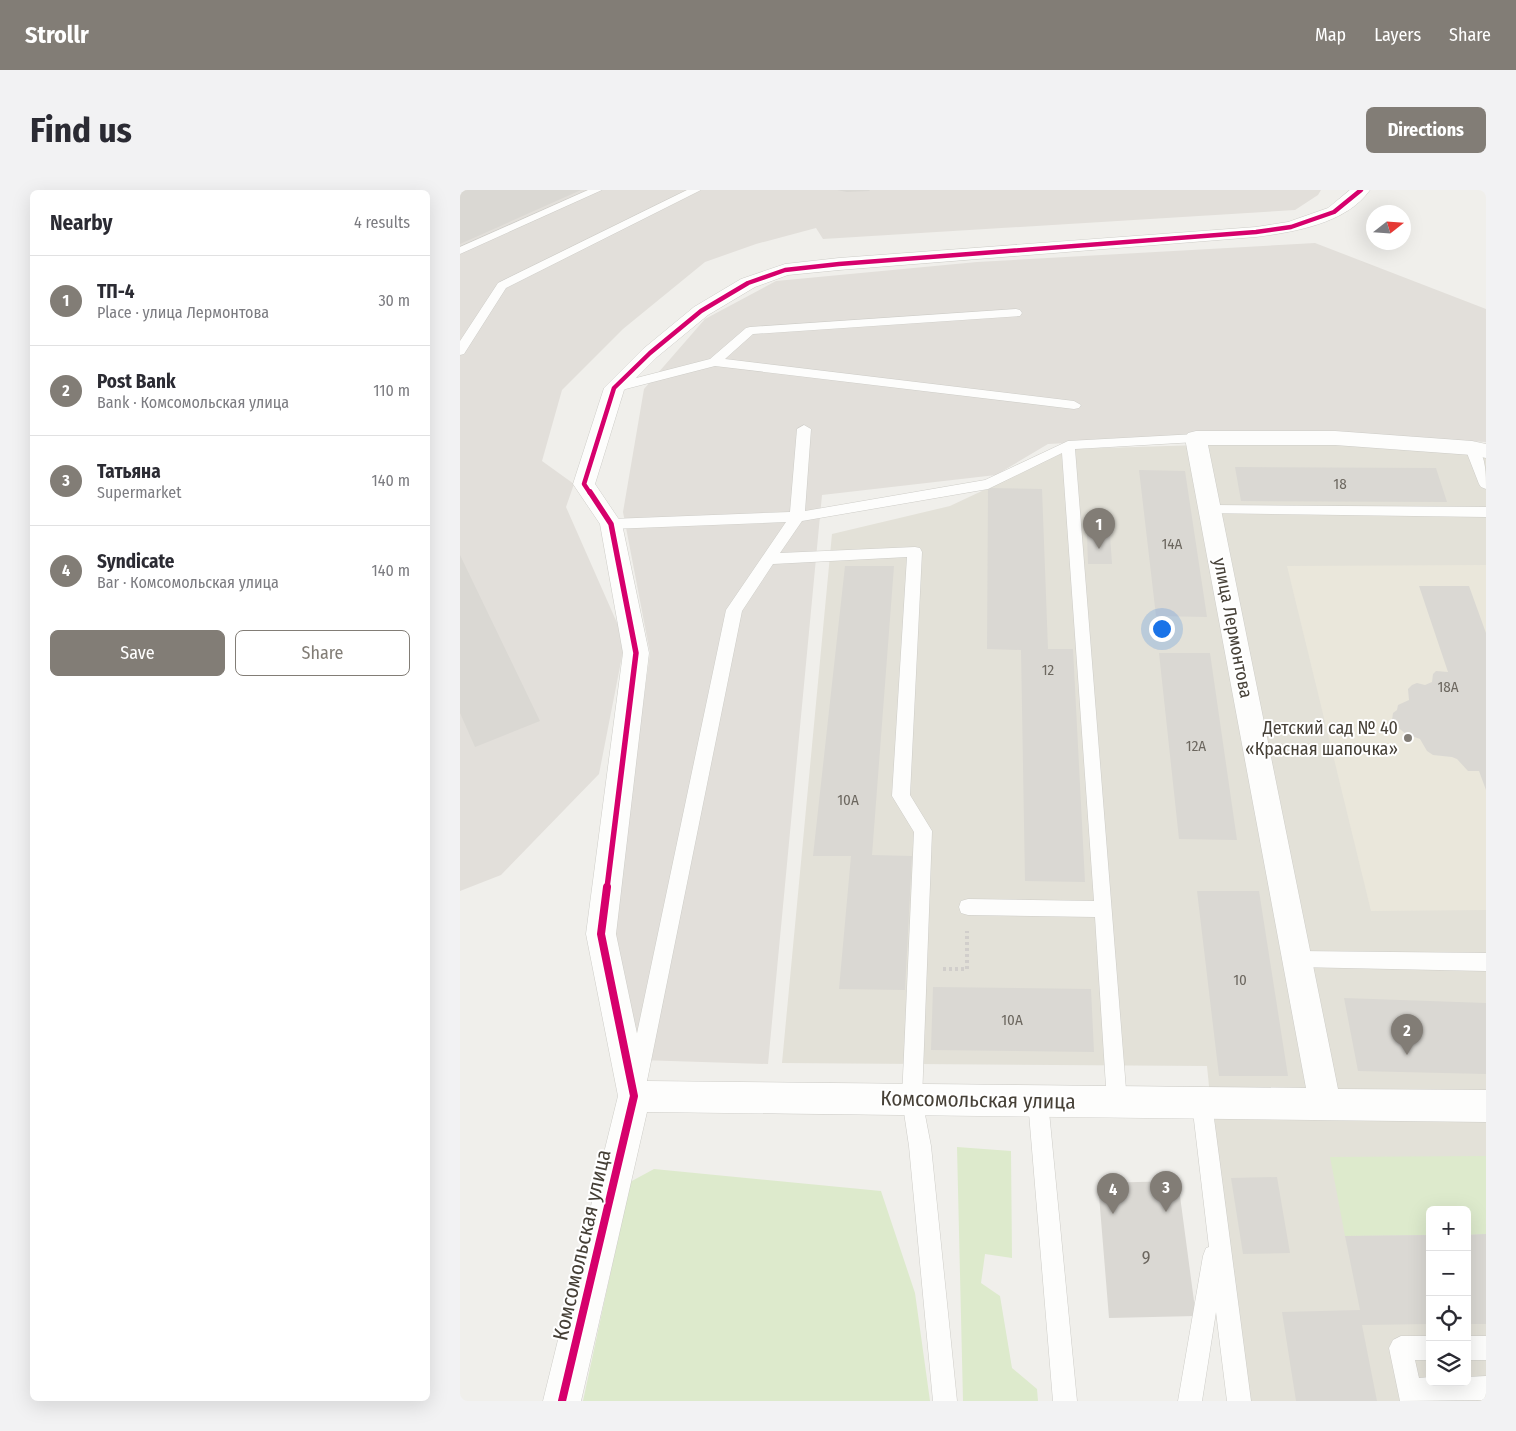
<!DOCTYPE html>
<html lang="en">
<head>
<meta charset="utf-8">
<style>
	:root { --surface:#fff; --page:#f2f2f3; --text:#2b2b33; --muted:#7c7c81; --line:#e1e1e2; --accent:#827d76 }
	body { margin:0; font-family:"Fira Sans Condensed",sans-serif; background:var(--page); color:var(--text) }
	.controls { position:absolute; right:15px; bottom:15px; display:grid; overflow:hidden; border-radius:8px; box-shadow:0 5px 20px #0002 }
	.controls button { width:45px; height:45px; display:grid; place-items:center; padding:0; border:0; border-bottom:1px solid var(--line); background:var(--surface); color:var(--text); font:25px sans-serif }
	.compass { position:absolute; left:906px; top:15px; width:45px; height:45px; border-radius:50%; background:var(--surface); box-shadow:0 5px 20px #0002; rotate:73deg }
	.you { position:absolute; left:701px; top:438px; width:18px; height:18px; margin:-12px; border:4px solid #fff; border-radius:50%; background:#1a73e8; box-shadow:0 0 0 8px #1a73e833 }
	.badge { display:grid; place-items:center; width:32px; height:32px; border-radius:50%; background:var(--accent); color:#fff; font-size:16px; font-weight:700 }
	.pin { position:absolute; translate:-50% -41px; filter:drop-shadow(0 1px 2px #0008) }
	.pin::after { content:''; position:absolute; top:26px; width:18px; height:15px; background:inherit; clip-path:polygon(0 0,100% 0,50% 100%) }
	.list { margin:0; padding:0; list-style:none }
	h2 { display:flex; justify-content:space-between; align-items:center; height:65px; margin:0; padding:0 20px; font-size:21px }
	h2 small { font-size:16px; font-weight:400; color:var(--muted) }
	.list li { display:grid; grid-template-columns:32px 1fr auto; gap:15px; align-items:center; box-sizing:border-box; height:90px; padding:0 20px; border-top:1px solid var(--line) }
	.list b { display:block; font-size:19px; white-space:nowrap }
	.list p { margin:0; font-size:16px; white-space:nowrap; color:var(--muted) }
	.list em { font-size:16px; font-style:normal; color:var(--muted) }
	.actions { display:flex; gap:10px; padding:15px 20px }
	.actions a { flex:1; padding:11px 0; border:1px solid var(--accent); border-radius:8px; text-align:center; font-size:18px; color:var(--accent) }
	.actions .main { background:var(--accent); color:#fff }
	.icon { flex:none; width:28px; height:28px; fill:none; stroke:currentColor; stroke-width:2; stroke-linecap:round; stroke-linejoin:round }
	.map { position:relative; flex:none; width:1026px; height:1211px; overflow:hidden; border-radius:8px }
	header { display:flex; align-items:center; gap:30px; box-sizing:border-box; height:70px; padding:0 25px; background:var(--accent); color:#fff }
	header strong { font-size:24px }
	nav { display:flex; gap:28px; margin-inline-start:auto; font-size:18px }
	.intro { display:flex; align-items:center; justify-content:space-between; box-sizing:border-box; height:120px; padding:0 30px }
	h1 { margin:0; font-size:35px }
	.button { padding:12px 22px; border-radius:8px; background:var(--accent); color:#fff; font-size:18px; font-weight:700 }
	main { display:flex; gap:30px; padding:0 30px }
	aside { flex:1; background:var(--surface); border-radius:8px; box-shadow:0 5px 20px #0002 }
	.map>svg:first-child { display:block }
	.residential { fill:#e3e1d8; fill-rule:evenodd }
	.industrial { fill:#e2dfda }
	.education { fill:#eae7db }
	.green { fill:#ddeacc }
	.building { fill:#dad8d3 }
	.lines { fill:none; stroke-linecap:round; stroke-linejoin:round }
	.lane-casing { stroke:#cecdc8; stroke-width:1 }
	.street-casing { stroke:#cecdc8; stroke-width:1 }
	.path { stroke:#d1cecb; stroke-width:4; stroke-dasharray:3 3; stroke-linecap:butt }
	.lane { fill:#fdfdfc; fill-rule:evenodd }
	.street { fill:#fdfdfc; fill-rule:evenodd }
	.cycleway-far2-casing { stroke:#fff; stroke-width:7 }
	.cycleway-far1-casing { stroke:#fff; stroke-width:9 }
	.cycleway-casing { stroke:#fff; stroke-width:11 }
	.cycleway-far2 { stroke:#d6006c; stroke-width:4.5 }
	.cycleway-far1 { stroke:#d6006c; stroke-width:5.5 }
	.cycleway { stroke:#d6006c; stroke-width:8 }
	.poi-dot { fill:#827d76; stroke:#fff; stroke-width:2 }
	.labels { text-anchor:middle; stroke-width:4; stroke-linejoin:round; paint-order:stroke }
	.number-label { font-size:15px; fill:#6c675f }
	.street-label { font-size:18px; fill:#464037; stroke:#fff }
	.poi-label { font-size:18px; fill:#464037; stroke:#fff; text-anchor:end }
	.near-number-label { font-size:18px; fill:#6c675f }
	.near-street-label { font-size:21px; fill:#464037; stroke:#fff }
</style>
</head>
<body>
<header>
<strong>Strollr</strong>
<nav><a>Map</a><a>Layers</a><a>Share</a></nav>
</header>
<div class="intro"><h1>Find us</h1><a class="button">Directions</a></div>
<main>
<aside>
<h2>Nearby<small>4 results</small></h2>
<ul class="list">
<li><span class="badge">1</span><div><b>ТП-4</b><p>Place · улица Лермонтова</p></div><em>30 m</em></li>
<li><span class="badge">2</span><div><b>Post Bank</b><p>Bank · Комсомольская улица</p></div><em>110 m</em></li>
<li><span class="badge">3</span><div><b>Татьяна</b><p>Supermarket</p></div><em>140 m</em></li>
<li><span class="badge">4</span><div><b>Syndicate</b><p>Bar · Комсомольская улица</p></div><em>140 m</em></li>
</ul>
<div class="actions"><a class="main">Save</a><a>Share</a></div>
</aside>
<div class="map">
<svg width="1026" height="1211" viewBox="0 0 1026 1211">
	<rect width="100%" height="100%" fill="#f0efeb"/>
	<path class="residential" d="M936,249L1026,256V1211H780L747,876L322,873L372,344L490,316L611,259ZM970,1020H1007V1192H970Z"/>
	<path class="industrial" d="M0,0H861L858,5L835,20L363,49L356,38L296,54L245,72L163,139L102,200L82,271L114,294L106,317L165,451L139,584L41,685L0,701Z
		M855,53L1026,119V252L834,241L588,254L536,285L362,305L308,874L180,870L152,744L190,463L163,322L184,199L245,129L316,91L517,72Z"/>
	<path class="education" d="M1026,375V720L911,721L827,376Z"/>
	<path class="green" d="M497,957L551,961L552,1068L525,1064L521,1093L540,1106L552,1178L577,1199L578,1211H503Z
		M1026,966V1044L1007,1045V1020H970V1045L885,1046L870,967Z
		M194,979L421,1001L455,1103L470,1211H123L170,992Z"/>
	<path class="building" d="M0,0H121L0,54Z
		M377,0H409L410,1L387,2Z
		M775,277L976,278L987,312L781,311Z
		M679,280L725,281L747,427L696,426Z
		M528,298L582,299L588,459H613L625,692L565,691L561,460L527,459Z
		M627,344L650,345L652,374H628Z
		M0,365L80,531L15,557L0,523Z
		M385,376H434L412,665L452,666L445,800L379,799L391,666H353Z
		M959,396H1009L1026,443V600L1019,581H1008L997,569L992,567L973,565L967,561L960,549L946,544L936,536L932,530L933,523L937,520L938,515L949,510L948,499L952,495L957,493L965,495L972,492L973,484L976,481L988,482Z
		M699,463H750L777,650L719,649Z
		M737,701H799L828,886H759Z
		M473,797L631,799L634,862L471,860Z
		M884,808L1026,813V884L898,881Z
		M817,987L830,1063L783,1064L771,988Z
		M718,991L736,1126L649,1128L638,993Z
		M1026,1044V1134H1007V1045Z
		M970,1045V1134L902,1135L917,1211H836L822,1122L900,1120L885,1046Z"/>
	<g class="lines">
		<defs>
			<path id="lane" d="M128,0H142L0,64V57Z
				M227,0H241L46,98L4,164L0,165V151L38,93Z
				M556,119L560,120L562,123L560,126L293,144L265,169L614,211L621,215L619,218L614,219L255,176L154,202L147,198L149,195L250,169L286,138L290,137Z
				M344,235L351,239L345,321L525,290L608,251L736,244L743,248L736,252L615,259L667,912L664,919L657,922L650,919L647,912L635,727L508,725L501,723L499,717L501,711L508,709L634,711L602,263L528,299L342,331L320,363L455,357L460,358L462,362L450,605L472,641L462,909L471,956L497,1211H473L449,956L442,909L454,642L432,606L447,367L313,374L282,421L187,891L184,898L177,901L170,898L167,891L266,420L326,332L151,339L146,337L144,334L146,331L151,329L330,322L337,239Z
				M1012,254L1017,255C1026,269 1026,283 1026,299L1021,297L1019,294L1005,258L1007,255Z
				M750,315L1026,317V327L745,323L743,320L745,317Z
				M837,761L1026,763V781L837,777L830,775L827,769L830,763Z
				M578,901L585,904L588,911L617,1211H593L568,911L571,904Z
				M742,903L749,906L752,913L791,1211H767L756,1122L742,1211H718L743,1066L746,1058L749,1057L732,913L735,906Z
				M941,1146H970V1170H955L959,1188L970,1187V1192H1007V1187L1026,1186V1210L940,1211L929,1158L933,1150Z
				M1007,1146H1026V1170H1007Z"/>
			<path id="street" d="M890,0H910C886,34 833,42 796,47L379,80L328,85L295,97L248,125L197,167L164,200L135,294L162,334L189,463L156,744L187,891L846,898L725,248L728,243L736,241H875L1012,251L1026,254V268L1012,265L875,255H748L878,899L1026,900V932L187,922L121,1211H83L158,906L126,744L163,463L140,334L113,294L144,198L183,159L234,117L281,89L325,74L379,68L796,37L828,32L868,18Z"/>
		</defs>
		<use href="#lane" class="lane-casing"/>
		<use href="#street" class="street-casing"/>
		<path class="path" d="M483,779H507V741"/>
		<use href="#lane" class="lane"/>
		<use href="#street" class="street"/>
		<defs>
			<path id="cycleway-far2" d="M130,303L124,294L154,198L190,163L241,121L288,93L325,80L379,74L796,42L831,37L874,22L901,0"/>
			<path id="cycleway-far1" d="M130,302L151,334L176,463L147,698"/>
			<path id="cycleway" d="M102,1211L174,906L141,744L147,697"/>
		</defs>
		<use href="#cycleway-far2" class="cycleway-far2-casing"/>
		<use href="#cycleway-far1" class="cycleway-far1-casing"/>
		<use href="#cycleway" class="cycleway-casing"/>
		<use href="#cycleway-far2" class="cycleway-far2"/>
		<use href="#cycleway-far1" class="cycleway-far1"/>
		<use href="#cycleway" class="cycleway"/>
	</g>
	<circle class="poi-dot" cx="948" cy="548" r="5"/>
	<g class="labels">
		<g class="number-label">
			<text x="880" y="299">18</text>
			<text x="712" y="359">14А</text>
			<text x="588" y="485">12</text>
			<text x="988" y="502">18А</text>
			<text x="736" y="561">12А</text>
			<text x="388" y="615">10А</text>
			<text x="780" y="795">10</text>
			<text x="552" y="835">10А</text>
		</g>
		<g class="street-label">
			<text transform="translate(773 438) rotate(79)" y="6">улица Лермонтова</text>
		</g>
		<g class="poi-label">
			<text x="938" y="544">Детский сад № 40<tspan x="938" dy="21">«Красная шапочка»</tspan></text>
		</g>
		<g class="near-number-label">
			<text x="686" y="1074">9</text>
		</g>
		<g class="near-street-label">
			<text transform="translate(518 910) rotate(1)" y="7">Комсомольская улица</text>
			<text transform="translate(122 1055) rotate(-77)" y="7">Комсомольская улица</text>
		</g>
	</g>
</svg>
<div class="controls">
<button>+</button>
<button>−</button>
<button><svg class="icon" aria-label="locate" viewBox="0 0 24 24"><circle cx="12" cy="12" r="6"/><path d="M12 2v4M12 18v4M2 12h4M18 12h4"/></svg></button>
<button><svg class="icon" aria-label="layers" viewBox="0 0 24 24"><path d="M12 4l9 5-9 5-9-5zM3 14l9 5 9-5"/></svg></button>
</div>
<svg class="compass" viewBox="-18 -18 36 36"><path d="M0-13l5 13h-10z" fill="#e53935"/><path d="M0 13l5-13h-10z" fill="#7c7c81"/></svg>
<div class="you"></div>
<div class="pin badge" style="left:639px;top:359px">1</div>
<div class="pin badge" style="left:947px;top:865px">2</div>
<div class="pin badge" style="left:706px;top:1022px">3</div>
<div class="pin badge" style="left:653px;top:1024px">4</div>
</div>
</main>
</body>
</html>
